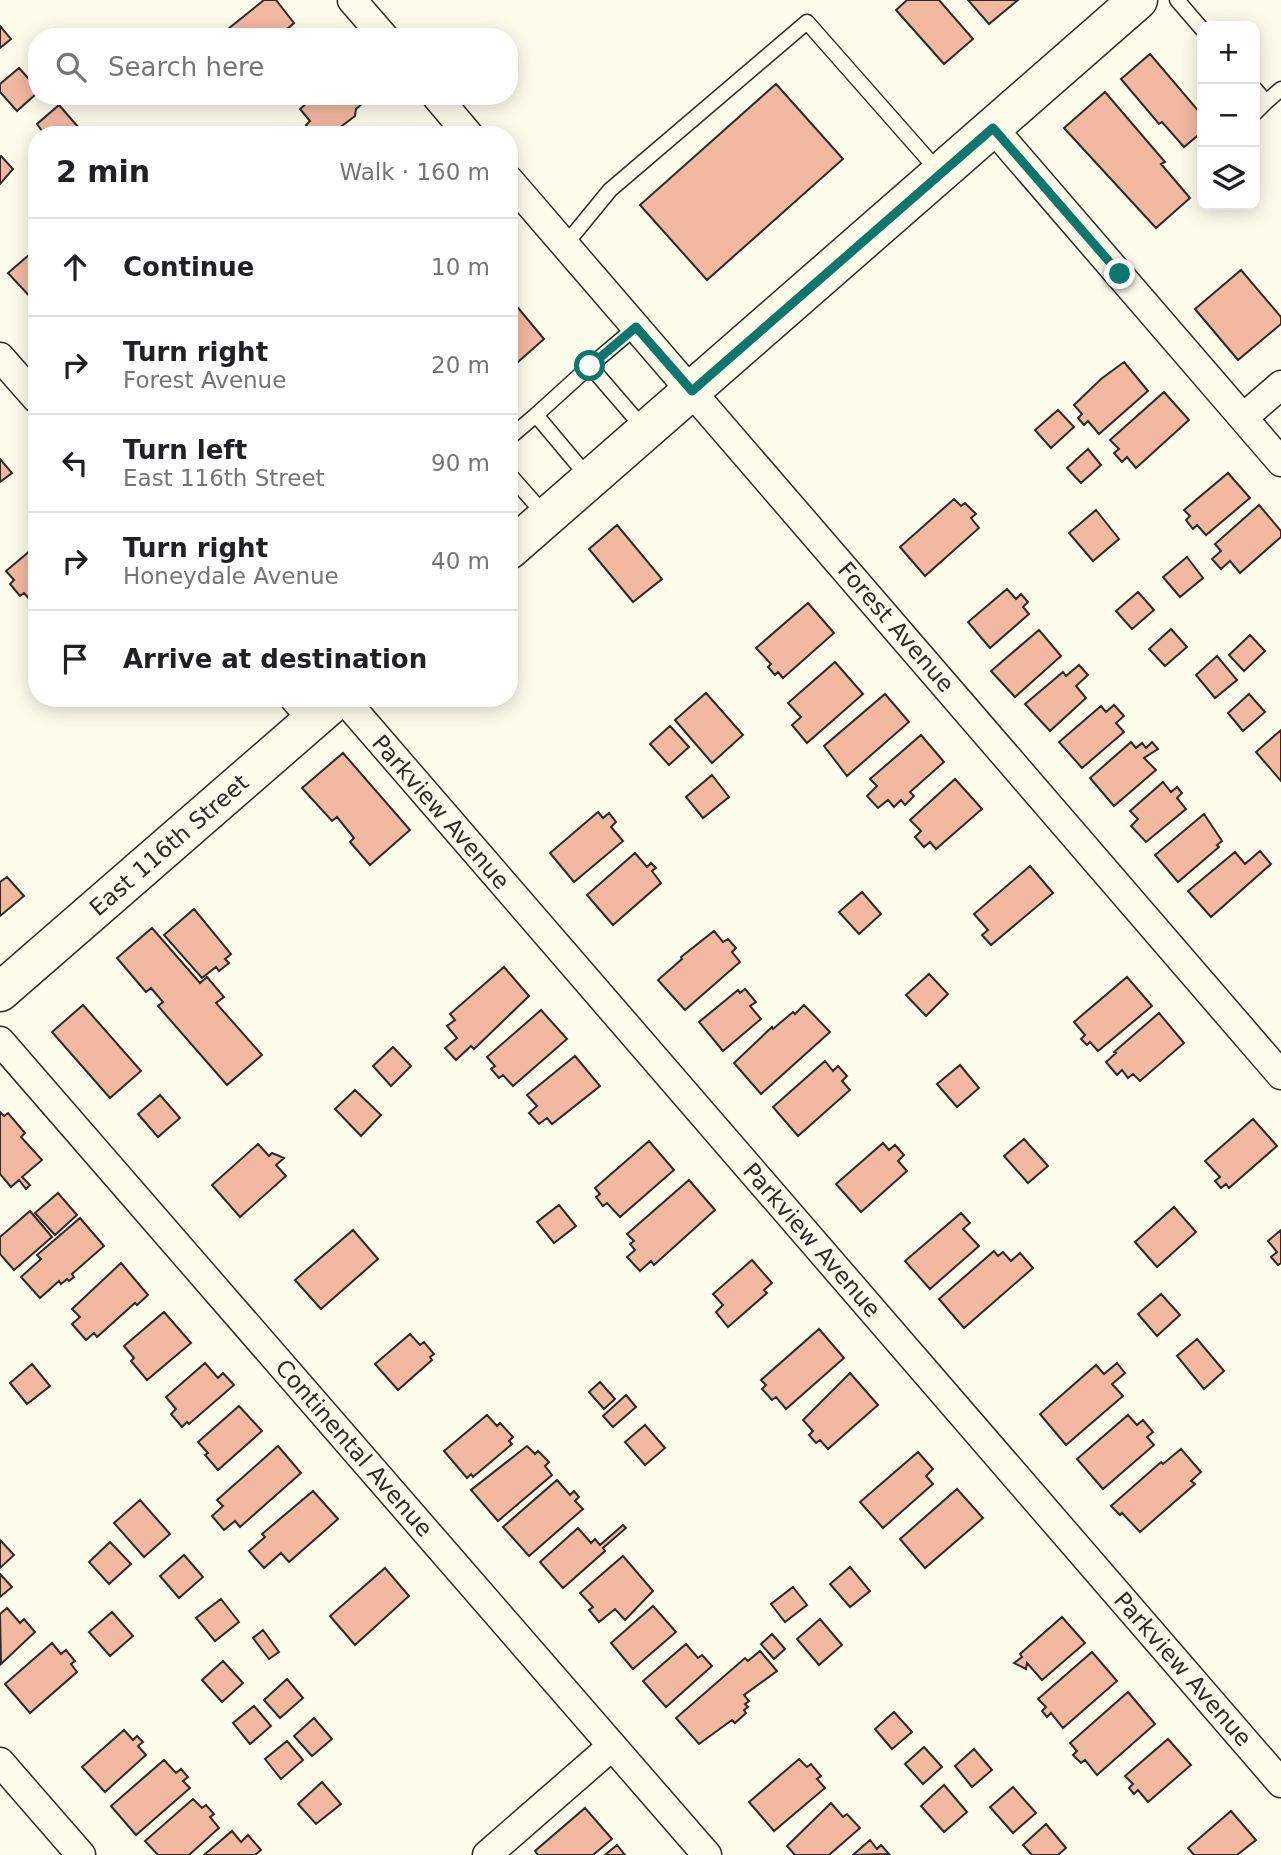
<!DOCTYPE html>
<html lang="en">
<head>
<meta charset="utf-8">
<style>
	:root { --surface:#fff; --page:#f6f6f6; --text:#202124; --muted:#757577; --line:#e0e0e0 }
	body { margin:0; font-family:"DejaVu Sans",sans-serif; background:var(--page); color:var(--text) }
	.controls { position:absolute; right:21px; top:21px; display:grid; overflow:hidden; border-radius:14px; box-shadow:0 4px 18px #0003 }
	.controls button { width:63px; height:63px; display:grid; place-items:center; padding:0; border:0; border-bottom:2px solid var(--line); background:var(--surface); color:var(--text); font:35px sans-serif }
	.stop { position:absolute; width:21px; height:21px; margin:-16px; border:5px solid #0f766e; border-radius:50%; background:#fff }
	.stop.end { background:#0f766e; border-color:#fff; box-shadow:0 2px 7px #0008 }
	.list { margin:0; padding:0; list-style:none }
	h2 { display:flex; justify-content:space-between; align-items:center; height:91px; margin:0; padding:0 28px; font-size:30px }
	h2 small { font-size:23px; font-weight:400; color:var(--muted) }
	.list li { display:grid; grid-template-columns:46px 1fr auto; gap:21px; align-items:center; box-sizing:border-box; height:98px; padding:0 28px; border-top:2px solid var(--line) }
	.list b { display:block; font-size:26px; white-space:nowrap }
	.list p { margin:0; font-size:23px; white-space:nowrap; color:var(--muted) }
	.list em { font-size:23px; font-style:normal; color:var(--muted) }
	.icon { flex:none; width:38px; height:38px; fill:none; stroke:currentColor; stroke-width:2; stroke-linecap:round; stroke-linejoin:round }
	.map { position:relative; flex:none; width:1281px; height:1855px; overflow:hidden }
	.search { position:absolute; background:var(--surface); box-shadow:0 4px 18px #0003; left:28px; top:28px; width:490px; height:77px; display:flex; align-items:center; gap:18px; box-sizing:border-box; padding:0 24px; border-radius:28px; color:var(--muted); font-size:26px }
	.panel { position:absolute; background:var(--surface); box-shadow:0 4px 18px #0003; left:28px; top:126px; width:490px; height:581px; border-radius:28px }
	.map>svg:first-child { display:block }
	.building { fill:#f2b8a0; stroke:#2b2b2b; stroke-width:2 }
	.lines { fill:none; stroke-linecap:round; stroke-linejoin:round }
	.service-casing { stroke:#2b2b2b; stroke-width:17 }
	.minor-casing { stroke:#2b2b2b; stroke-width:31 }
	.secondary-casing { stroke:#2b2b2b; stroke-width:41 }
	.service { stroke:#fdfbea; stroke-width:14 }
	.minor { stroke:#fdfbea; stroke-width:28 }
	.secondary { stroke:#fdfbea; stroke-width:38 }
	.route { stroke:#0f766e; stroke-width:9 }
	.labels { text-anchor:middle; stroke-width:5; stroke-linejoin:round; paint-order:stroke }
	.street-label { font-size:23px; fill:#2b2b2b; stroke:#fdfbea }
</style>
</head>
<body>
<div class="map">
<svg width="1281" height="1855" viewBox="0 0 1281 1855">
	<rect width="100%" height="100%" fill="#fdfbea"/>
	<path class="building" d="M264,0H276L294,23L278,37H218Z
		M907,0H939L973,39L944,64L896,10Z
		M968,0H1018L989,24Z
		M0,26L11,39L0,48Z
		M1150,54L1202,115V132L1184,147L1162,122L1159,124L1121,79Z
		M19,68L37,88V93L17,111L0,92V84Z
		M776,84L843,159L707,280L640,205Z
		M1105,92L1165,162L1161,164L1190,198L1156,228L1064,128Z
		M315,96H355L362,104L356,109L355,116L330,135H314L306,125L310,121L300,109Z
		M59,105L79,128L71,135H45L37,124Z
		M1,156L13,169L0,184V157Z
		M37,248V297L33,300L8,273Z
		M1241,270L1281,317V324L1238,360L1195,309Z
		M509,297L544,339L509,370Z
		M1124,362L1148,391L1099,434L1088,421L1084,425L1078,418L1082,414L1074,405L1101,379Z
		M1164,392L1189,420L1136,468L1127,457L1122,462L1114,453L1119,449L1110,440Z
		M1058,410L1074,427L1051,448L1035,430Z
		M1088,449L1101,465L1081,483L1067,468Z
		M0,459L12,473L0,482Z
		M1228,473L1250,498L1206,535L1197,525L1193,529L1186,520L1190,516L1184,510Z
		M954,499L961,506L965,503L976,514L971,518L979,528L925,576L900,547Z
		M1259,505L1281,531V537L1240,573L1230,561L1221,569L1212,559L1221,551L1215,544Z
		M1096,510L1119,539L1093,561L1069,533Z
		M617,525L662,579L633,602L589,549Z
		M37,545V596L31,601L24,593L20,596L10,584L14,580L6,571Z
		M1187,557L1203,578L1180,597L1163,577Z
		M1007,589L1016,599L1021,594L1028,602L1023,607L1029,614L990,648L968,622Z
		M1138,592L1154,610L1132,629L1116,611Z
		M808,603L834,633L783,678L778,672L775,675L768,667L771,664L756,648Z
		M1171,629L1187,647L1165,666L1149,649Z
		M1039,630L1061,656L1015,697L991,671Z
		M1250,635L1265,651L1244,671L1229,655Z
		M1217,656L1237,680L1215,698L1196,675Z
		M835,662L863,694L807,743L792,725L801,717L788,703Z
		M1079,665L1088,675L1076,686L1086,698L1050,731L1025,704L1063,672L1066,676Z
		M706,693L743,735L712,763L675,720Z
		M885,694L909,722L847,776L824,746Z
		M1249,694L1265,712L1243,731L1228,713Z
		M1114,705L1124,716L1116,723L1124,732L1082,768L1059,742L1101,706L1106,712Z
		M670,726L689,747L669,765L650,744Z
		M1281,730V781L1256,752Z
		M921,735L944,762L910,792L914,796L905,805L901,800L894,807L888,800L878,808L867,796L877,786L870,779Z
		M1131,742L1136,748L1142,743L1146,748L1152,742L1158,749L1144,758L1156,770L1114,806L1090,778Z
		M343,753L410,830L370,865L350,842L354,838L337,817L332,821L302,788Z
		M712,775L729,797L703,818L686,797Z
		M955,779L982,809L936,849L930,842L924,847L915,837L921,831L910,820Z
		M1163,782L1171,792L1177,787L1182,793L1177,798L1186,809L1146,842L1131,826L1138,819L1130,811Z
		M598,812L603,818L609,813L616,822L611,827L623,841L574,882L550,853Z
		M1204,814L1222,841L1217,845L1219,847L1178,882L1155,855Z
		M1260,851L1271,864L1211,917L1188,891L1235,852L1245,864Z
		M635,853L647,867L651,863L656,868L652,871L661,883L613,925L587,895Z
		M1030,866L1053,893L991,945L982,935L988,930L974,914Z
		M7,877L24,896L0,916V882Z
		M862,892L881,914L859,934L839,912Z
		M194,909L231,954L225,959L229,963L219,971L216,967L202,978L164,935Z
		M152,928L200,983L207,977L224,997L216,1003L262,1055L227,1085L158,1006L163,1002L151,988L146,992L117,958Z
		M714,931L723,942L728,939L736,948L732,952L740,962L685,1010L658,980L682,959L681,957Z
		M504,967L529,996L474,1049L471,1046L456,1060L445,1048L457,1038L447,1026L455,1020L450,1014Z
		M929,974L948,994L926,1016L906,995Z
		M1127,977L1152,1006L1098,1051L1090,1042L1087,1045L1081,1039L1085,1035L1074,1022Z
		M745,989L756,1002L750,1006L761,1019L723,1051L699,1022L738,990L740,993Z
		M83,1005L141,1071L110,1098L52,1032Z
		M804,1005L830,1032L761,1094L734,1063L772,1027L773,1029L793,1012L795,1014Z
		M541,1010L567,1039L513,1086L503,1075L499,1078L491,1069L495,1066L487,1057Z
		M1159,1013L1184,1043L1140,1081L1133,1074L1128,1078L1122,1070L1117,1075L1106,1062L1116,1053L1114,1052Z
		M393,1047L411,1066L391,1086L373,1066Z
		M575,1056L600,1086L552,1124L547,1118L539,1124L529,1113L537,1106L527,1095Z
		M825,1061L833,1071L838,1066L847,1076L842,1081L850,1090L798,1136L773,1107Z
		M960,1065L979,1088L957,1107L937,1084Z
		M355,1090L381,1115L361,1136L335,1109Z
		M160,1095L180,1118L158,1137L138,1114Z
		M0,1112L4,1116L8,1113L25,1133L21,1137L42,1160L22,1177L30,1185L26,1189L19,1180L11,1187L0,1174Z
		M1253,1119L1277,1146L1229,1188L1226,1184L1221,1188L1215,1181L1220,1177L1205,1161Z
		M1024,1139L1048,1166L1028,1183L1004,1156Z
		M649,1141L674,1170L620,1217L607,1203L603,1206L596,1197L600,1194L595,1188Z
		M883,1143L889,1150L895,1145L904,1155L898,1161L907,1171L861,1212L836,1184Z
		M258,1144L269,1156L272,1153L284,1158L276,1165L286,1176L240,1217L212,1185Z
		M689,1180L715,1210L654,1265L651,1261L640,1271L627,1257L635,1250L630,1244L634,1241L627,1234Z
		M58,1193L77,1215L55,1235L35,1213Z
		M559,1205L576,1226L554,1243L537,1222Z
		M1174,1207L1196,1232L1157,1267L1135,1242Z
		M30,1211L52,1237L14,1270L0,1254V1237Z
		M961,1213L970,1223L963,1229L979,1246L930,1289L905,1261Z
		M80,1218L104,1246L72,1274L74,1277L69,1281L67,1279L61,1284L59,1281L40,1298L21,1277L41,1259L37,1255Z
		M353,1230L378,1259L321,1309L295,1280Z
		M1281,1230V1263L1278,1265L1271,1257L1277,1252L1268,1241Z
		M994,1251L998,1256L1003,1252L1011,1261L1020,1253L1033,1268L964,1328L939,1299Z
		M752,1260L772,1283L764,1290L767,1293L728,1327L716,1312L723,1305L713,1294Z
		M121,1263L148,1295L137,1305L135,1303L97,1337L94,1333L86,1340L72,1324L80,1317L72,1309Z
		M1161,1294L1180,1315L1157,1336L1138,1314Z
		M164,1312L191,1343L147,1380L131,1361L134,1358L124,1346Z
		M819,1329L844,1358L786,1409L776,1397L772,1400L762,1389L766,1385L761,1380Z
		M410,1334L420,1345L424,1342L434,1354L430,1357L432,1360L398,1390L375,1364Z
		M1197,1339L1224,1371L1204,1389L1177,1356Z
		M205,1363L218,1378L223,1373L234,1385L189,1424L187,1422L182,1427L171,1414L176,1409L166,1397Z
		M1117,1363L1125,1373L1112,1384L1123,1396L1066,1445L1040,1414L1096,1365L1104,1374Z
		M32,1364L50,1386L27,1404L10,1383Z
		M850,1373L878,1405L828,1449L820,1440L816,1443L809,1435L813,1431L803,1420Z
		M600,1382L615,1399L604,1409L589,1392Z
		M626,1395L636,1407L613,1427L603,1416Z
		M239,1406L262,1431L218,1470L205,1455L208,1453L198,1442Z
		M487,1415L497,1426L500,1423L513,1437L509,1441L512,1444L473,1477L471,1474L467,1478L444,1451Z
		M1128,1415L1137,1425L1143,1420L1153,1432L1147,1437L1154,1445L1103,1489L1077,1459Z
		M645,1425L665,1448L645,1465L625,1442Z
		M278,1446L301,1473L240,1527L235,1521L224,1530L212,1516L223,1506L217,1500Z
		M527,1446L535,1454L538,1451L549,1462L545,1466L552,1475L498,1521L471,1490Z
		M1181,1449L1201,1472L1191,1481L1195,1484L1140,1532L1122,1513L1120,1515L1111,1506L1161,1462L1163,1464Z
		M918,1452L933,1469L926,1476L933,1484L883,1528L860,1502Z
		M557,1480L570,1495L574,1491L579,1497L575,1501L583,1509L529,1556L503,1527Z
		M957,1489L983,1518L925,1568L900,1539Z
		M313,1491L338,1519L289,1562L281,1553L264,1568L249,1551L265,1537L262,1534Z
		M140,1500L170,1534L144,1557L114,1523Z
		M623,1525L626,1528L603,1548L605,1551L563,1588L540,1562L578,1528L591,1543L595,1539L600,1545Z
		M0,1540L14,1555L0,1568Z
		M110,1542L131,1564L109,1584L89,1562Z
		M184,1555L203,1577L179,1598L160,1576Z
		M623,1556L653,1591L625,1620L615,1609L599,1622L589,1610L593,1607L580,1593Z
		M850,1567L870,1591L850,1607L830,1584Z
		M385,1568L409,1596L355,1645L330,1616Z
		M0,1574L12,1587L0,1597Z
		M793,1587L807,1605L785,1622L771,1604Z
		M221,1599L239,1622L215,1641L196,1618Z
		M653,1606L676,1632L633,1669L611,1643Z
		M7,1608L20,1623L24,1619L35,1632L1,1664L0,1614Z
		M112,1612L133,1636L110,1656L89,1632Z
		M1062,1617L1085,1643L1042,1680L1027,1663L1026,1669L1014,1663L1022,1657L1020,1654Z
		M820,1619L842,1645L819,1665L797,1639Z
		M263,1630L279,1652L269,1659L253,1638Z
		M772,1634L785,1649L774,1659L761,1644Z
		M52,1643L61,1654L66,1650L75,1661L71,1664L77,1672L30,1713L5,1684Z
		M686,1644L698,1658L702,1655L712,1666L666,1707L643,1681Z
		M760,1651L777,1671L744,1695L749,1701L745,1704L748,1707L744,1710L746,1713L735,1723L732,1720L699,1744L676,1718L745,1658L748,1661Z
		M1092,1652L1117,1681L1063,1728L1051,1713L1047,1717L1042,1711L1046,1707L1038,1699Z
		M223,1661L243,1683L222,1702L202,1680Z
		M287,1679L303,1698L280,1718L264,1700Z
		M1128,1692L1155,1724L1097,1775L1085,1760L1081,1763L1073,1755L1077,1751L1070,1743Z
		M254,1706L271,1726L250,1744L233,1723Z
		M894,1712L912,1732L892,1749L875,1729Z
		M314,1718L332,1739L312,1756L294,1736Z
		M124,1730L133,1740L137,1736L143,1742L138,1746L146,1755L105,1792L82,1767Z
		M1168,1739L1191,1765L1148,1802L1138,1790L1134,1794L1129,1788L1133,1784L1125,1776Z
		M287,1741L303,1760L281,1779L265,1759Z
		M924,1747L942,1767L923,1784L905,1764Z
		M974,1749L992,1770L972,1787L955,1766Z
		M799,1759L807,1767L811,1764L821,1776L817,1779L825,1788L774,1831L749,1802Z
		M164,1760L176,1773L181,1769L188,1777L183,1781L190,1788L136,1835L111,1806Z
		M322,1782L341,1804L316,1824L298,1804Z
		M944,1785L967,1812L944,1832L921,1806Z
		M1013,1787L1036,1813L1013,1833L990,1807Z
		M193,1799L202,1808L206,1805L214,1814L210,1817L219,1828L189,1855H158L145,1841Z
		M831,1803L843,1817L847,1814L860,1828L829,1855H795L787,1846Z
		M585,1808L612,1839L593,1855H538L535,1851Z
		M1231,1811L1256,1840L1237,1855H1194L1188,1848Z
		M1046,1824L1066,1848L1058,1855H1032L1023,1845Z
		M232,1831L241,1842L248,1835L261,1850L255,1855H204Z
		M870,1840L877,1849L881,1845L889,1854L853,1855Z
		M617,1845L625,1855H605Z"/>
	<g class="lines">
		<defs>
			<path id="service" d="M1177,0L1202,29
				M1255,89L1266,102L1281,89
				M1255,113L1266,102
				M565,245L610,190L807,22L940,173
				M590,366L636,327
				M509,438L536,415
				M509,474L546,516
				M588,477L536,415L590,366L645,430"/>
			<path id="minor" d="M352,0L384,37
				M436,96L469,135
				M993,128L1281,462
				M509,180L1281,1075
				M0,357L37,399
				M1244,417L1281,385
				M294,698L313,720
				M343,698L1281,1783
				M0,1041L707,1855
				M0,1762L81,1855
				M487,1855L612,1746"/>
			<path id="secondary" d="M509,550L1138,0
				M0,992L338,698"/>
		</defs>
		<use href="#service" class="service-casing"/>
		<use href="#minor" class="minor-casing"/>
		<use href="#secondary" class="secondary-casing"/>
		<use href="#service" class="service"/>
		<use href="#minor" class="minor"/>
		<use href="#secondary" class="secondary"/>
	</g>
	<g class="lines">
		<path class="route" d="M590,366L636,327L692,391L993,128L1120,274"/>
	</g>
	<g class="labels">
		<g class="street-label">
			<text transform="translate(896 627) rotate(49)" y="8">Forest Avenue</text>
			<text transform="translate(441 812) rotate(49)" y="8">Parkview Avenue</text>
			<text transform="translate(169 845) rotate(-41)" y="8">East 116th Street</text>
			<text transform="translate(812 1240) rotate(49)" y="8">Parkview Avenue</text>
			<text transform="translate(354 1448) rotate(49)" y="8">Continental Avenue</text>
			<text transform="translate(1183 1669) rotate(49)" y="8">Parkview Avenue</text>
		</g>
	</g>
</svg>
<div class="controls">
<button>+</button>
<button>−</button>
<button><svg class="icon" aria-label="layers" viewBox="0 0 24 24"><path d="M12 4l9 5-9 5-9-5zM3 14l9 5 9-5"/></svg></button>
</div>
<div class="stop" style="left:590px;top:366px"></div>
<div class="stop end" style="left:1120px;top:274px"></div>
<div class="search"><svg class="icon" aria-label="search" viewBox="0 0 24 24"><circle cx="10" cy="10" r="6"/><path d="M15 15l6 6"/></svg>Search here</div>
<section class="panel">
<h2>2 min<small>Walk · 160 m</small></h2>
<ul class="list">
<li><svg class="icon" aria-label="ahead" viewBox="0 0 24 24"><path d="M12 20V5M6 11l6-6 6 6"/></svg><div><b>Continue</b></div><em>10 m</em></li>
<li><svg class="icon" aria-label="right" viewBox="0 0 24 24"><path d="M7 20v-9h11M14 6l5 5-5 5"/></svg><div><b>Turn right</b><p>Forest Avenue</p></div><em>20 m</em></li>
<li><svg class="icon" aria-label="left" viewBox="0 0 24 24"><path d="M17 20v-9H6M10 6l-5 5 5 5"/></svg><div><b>Turn left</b><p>East 116th Street</p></div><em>90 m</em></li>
<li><svg class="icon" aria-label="right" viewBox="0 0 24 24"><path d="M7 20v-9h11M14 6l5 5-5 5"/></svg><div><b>Turn right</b><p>Honeydale Avenue</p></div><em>40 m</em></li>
<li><svg class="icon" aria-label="arrive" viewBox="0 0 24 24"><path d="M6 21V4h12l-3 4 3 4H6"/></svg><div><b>Arrive at destination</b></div></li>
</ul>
</section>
</div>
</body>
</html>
